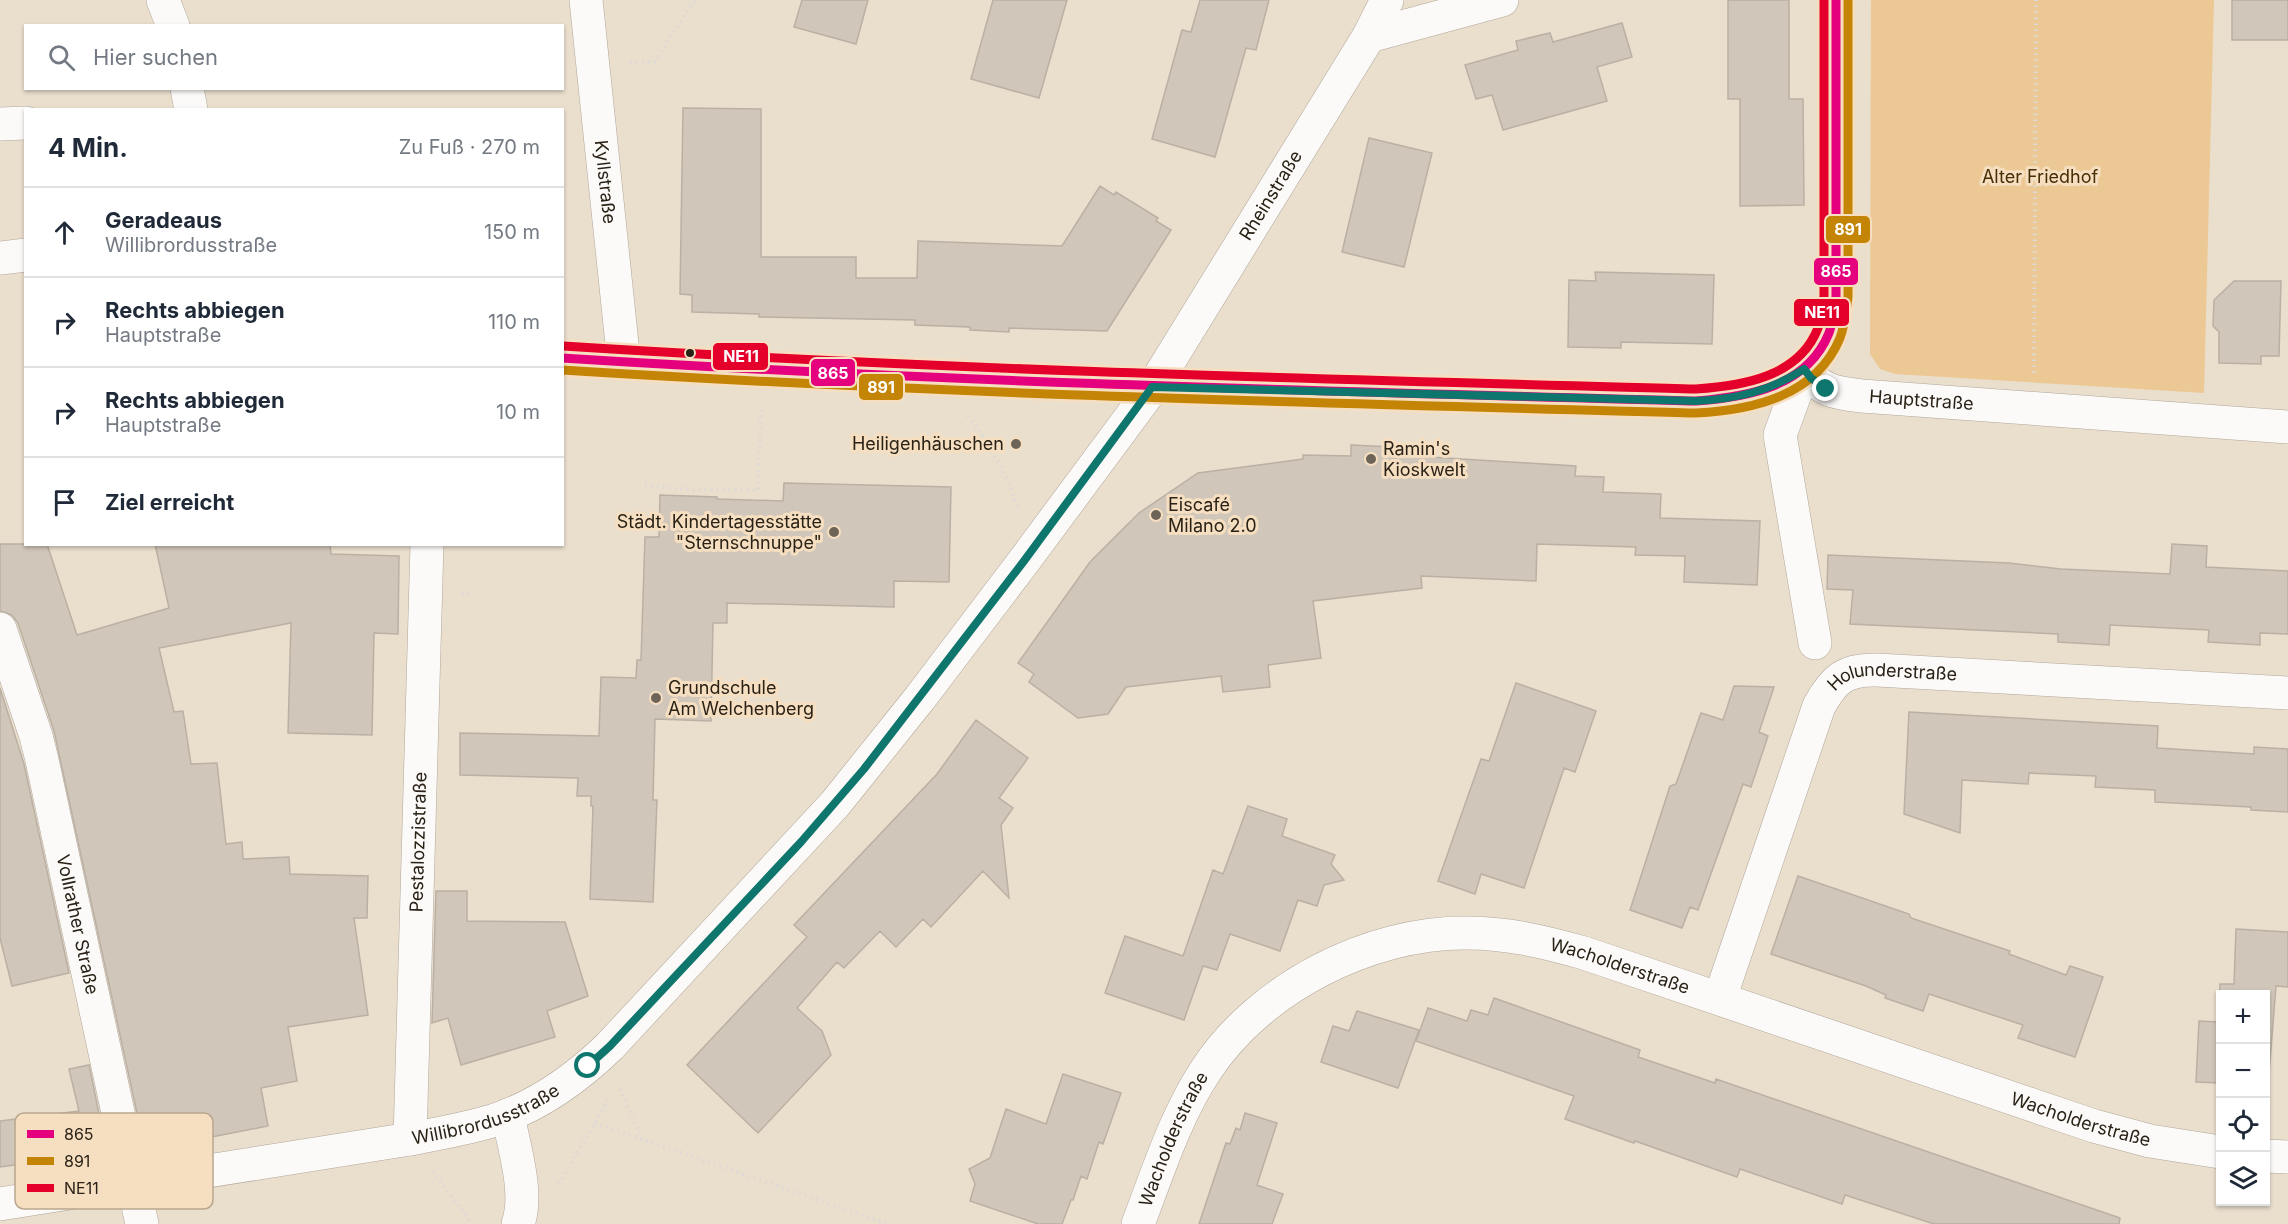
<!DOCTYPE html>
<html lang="de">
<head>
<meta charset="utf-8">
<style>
	:root { --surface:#fff; --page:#f2f2f3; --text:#1f2937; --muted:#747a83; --line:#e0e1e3 }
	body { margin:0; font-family:Inter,sans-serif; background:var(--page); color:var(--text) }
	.controls { position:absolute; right:18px; bottom:18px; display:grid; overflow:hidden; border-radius:0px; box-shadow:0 2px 4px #0004 }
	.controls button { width:54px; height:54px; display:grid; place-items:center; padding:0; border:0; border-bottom:2px solid var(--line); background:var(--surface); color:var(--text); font:30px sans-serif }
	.stop { position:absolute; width:18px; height:18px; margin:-14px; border:4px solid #0f766e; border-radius:50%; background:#fff }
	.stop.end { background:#0f766e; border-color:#fff; box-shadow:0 2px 6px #0008 }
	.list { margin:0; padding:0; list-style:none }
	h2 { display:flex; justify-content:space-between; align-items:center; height:78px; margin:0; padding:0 24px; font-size:26px }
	h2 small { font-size:20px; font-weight:400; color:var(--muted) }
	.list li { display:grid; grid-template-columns:39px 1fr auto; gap:18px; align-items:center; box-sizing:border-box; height:90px; padding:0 24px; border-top:2px solid var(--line) }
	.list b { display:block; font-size:22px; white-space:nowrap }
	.list p { margin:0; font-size:20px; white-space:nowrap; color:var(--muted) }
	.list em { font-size:20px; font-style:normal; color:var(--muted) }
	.icon { flex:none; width:33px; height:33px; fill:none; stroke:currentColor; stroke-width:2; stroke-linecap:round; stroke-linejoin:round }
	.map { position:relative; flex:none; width:2288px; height:1224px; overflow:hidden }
	.search { position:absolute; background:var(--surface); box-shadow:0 2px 4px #0004; left:24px; top:24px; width:540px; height:66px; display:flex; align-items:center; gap:15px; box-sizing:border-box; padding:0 21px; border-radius:0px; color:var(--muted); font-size:22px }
	.panel { position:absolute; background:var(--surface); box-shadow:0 2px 4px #0004; left:24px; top:108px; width:540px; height:438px; border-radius:0px }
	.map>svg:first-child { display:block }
	.green { fill:#ecc894 }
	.building { fill:#d0c6b9; stroke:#bab0a4; stroke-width:1.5 }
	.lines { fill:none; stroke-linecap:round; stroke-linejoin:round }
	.minor-casing { stroke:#b0a79a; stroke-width:34 }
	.path { stroke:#dddad5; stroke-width:4; stroke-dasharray:1.5 4.5; stroke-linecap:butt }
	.minor { stroke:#fcfaf8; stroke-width:33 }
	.bus-1-casing { stroke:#f6dfc1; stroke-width:14 }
	.bus-2-casing { stroke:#f6dfc1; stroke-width:14 }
	.bus-3-casing { stroke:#f6dfc1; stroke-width:14 }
	.bus-1 { stroke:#e5007d; stroke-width:9 }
	.bus-2 { stroke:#c48506; stroke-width:9 }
	.bus-3 { stroke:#e4002b; stroke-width:9 }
	.route { stroke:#0f766e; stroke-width:8 }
	.bus-dot { fill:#2a2217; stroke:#f6dfc1; stroke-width:2 }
	.poi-dot { fill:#6d6457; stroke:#f6dfc1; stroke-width:2 }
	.labels { text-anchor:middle; stroke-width:6; stroke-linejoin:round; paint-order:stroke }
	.park-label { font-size:18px; fill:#462e05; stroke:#f6dfc1 }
	.street-label { font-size:18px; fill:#2a2217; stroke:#f6dfc1 }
	.poi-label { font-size:18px; fill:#2a2217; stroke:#f6dfc1; text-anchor:start }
	.key { fill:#f6dfc1; stroke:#b9a68e; stroke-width:1.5 }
	.key-label { font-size:16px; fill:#2a2217 }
	.line-badge { stroke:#f6dfc1; stroke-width:2 }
	.badge-label { font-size:16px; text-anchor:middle; font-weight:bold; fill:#fff }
</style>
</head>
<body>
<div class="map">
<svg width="2288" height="1224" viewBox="0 0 2288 1224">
	<rect width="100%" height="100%" fill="#eadecd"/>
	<path class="green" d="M1871,0H2214L2204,393L1895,374L1880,369L1870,354Z"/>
	<path class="building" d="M802,0H868L856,44L794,27Z
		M993,0H1067L1039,98L971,79Z
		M1200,0H1269L1256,50L1246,48L1215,157L1152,139L1182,30L1191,32Z
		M1728,0H1789V99H1803L1804,205L1740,206V99H1728Z
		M2232,0H2288V40H2232Z
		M1622,23L1632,57L1597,67L1607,101L1503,130L1492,95L1476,99L1465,65L1518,50L1516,41L1550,33L1553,42Z
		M683,108L761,109V257H856V278H917L918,241L1062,246L1100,186L1114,195L1116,192L1158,218L1156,221L1171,230L1107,331L1009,328V332L970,330V327L915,325V320L759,317V314L692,312V295L680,294Z
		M1369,138L1432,153L1404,267L1342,252Z
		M1595,272L1714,275L1712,344L1621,342V348L1568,347L1569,280L1596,281Z
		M2234,281H2281L2279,356H2261V364L2219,363V332L2213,326L2214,300Z
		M1351,445L1393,447L1392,458L1413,456L1576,466L1575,476L1604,477L1603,492L1661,494L1660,518L1760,521L1757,585L1684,582L1685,556L1635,555L1636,547L1537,544L1536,581L1421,576L1422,588L1313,601L1321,658L1268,665L1270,687L1223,692L1221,676L1126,687L1108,714L1078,718L1029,682L1034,674L1018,663L1090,562L1139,513L1198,473L1303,459V455L1351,456Z
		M784,483L951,487L949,582L894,581V607L727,603V623H713L711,721L655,719L653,800H657L653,902L590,899L593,806H591V796H577L578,778L460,775V733L599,736L601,677L636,678L637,660H641L645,537H659L660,495L717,497V499L783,501Z
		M0,544H47L77,635L169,608L155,544H330L331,554L399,556L398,634L374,633L372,735L288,733L291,623L159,648L174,712L183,711L191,764L217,763L226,844L242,842L243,859L289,857L290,874L368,876L367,918H354L368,1015L288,1027L297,1081L261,1088L268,1126L145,1150L54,731L18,623L12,615L0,611Z
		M2172,544L2207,546L2206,567L2288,571V634L2260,633V645L2208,642L2209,630L2110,625L2109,645L2058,642V634L1850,624L1853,590L1827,589L1828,555L2009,563L2061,569L2170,574Z
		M1516,683L1596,711L1575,772L1564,768L1524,888L1481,874L1475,894L1438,881L1481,759L1489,761Z
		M1734,686L1774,687L1759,732L1768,736L1751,787L1743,784L1698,910L1690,907L1682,928L1630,910L1670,786L1676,784L1701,713L1723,720Z
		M0,688L24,764L69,973L12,986L0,938Z
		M1909,712L2158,726L2157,748L2254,754V747L2288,749V812L2251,810V807L2155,802V790L2095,787L2096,776L2029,773L2028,784L1962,780L1960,833L1904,814Z
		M976,720L1028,758L999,798L1013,808L1001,825L1009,898L983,871L931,927L923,919L896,947L880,931L844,968L837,962L797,1008L822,1031L831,1055L758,1133L687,1065L807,937L794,925L937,774Z
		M1248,806L1287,819L1282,836L1335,855L1331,864L1344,880L1324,885L1317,906L1298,900L1280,951L1230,934L1217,970L1203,966L1184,1020L1105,993L1125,936L1183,956L1213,870L1223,874Z
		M1798,876L1909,914L1911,918L2010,951L2009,954L2066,975L2070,966L2103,977L2075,1057L2018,1038L2023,1025L1929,994L1923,1011L1885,998L1886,995L1866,986L1771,954Z
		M436,891H467V921L565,922L588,996L547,1011L555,1037L461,1065L448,1018L432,1023Z
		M2236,929L2288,932V987L2276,986L2268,1086H2265V994H2220V1083L2196,1082L2199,1021L2218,1022L2220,984H2234Z
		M1494,998L1640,1050L1638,1057L1715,1083L1716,1079L2120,1218L2119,1224H1934L1845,1195L1842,1204L1740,1169L1737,1177L1635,1141L1634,1143L1565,1119L1574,1096L1416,1041L1428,1008L1467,1021L1471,1010L1488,1015Z
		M1357,1011L1419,1030L1398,1088L1321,1062L1333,1026L1349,1031Z
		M89,1065L107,1152L0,1167V1121L79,1111L69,1069Z
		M1063,1074L1121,1093L1103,1144L1099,1142L1087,1179L1081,1176L1073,1200H1071L1062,1224H1038L970,1201L975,1184L969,1169L990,1158L1006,1109L1046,1124Z
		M1245,1113L1277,1123L1257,1185L1283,1194L1272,1224H1199L1226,1143L1230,1144L1236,1128L1240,1130Z"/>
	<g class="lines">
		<defs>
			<g id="minor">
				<path d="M163,0L173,26"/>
				<path id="s1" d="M586,0L624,363"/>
				<path d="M1369,36L1502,0"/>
				<path d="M187,88L191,110"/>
				<path d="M0,124L26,123"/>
				<path d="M0,258L26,255"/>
				<path d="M562,358C940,384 1318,391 1696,401C1744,399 1811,387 1829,333C1833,322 1834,309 1836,297V0"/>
				<path id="s2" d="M1804,369C1821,391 1835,393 1862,396L2288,427"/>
				<path d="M1804,369L1780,435L1815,643"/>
				<path id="s3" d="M0,629L36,736L42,760L142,1224"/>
				<path id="s4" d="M1720,998L1819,706C1834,679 1845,669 1877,670L2288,693"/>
				<path d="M508,1115C514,1148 529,1193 518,1224"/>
				<path id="s5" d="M410,1139L427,544"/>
				<path d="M2266,1156L2288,1157"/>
				<path id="s6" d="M0,1204L410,1139C437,1134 465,1129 492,1121C536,1107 577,1078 610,1046L835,804L920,698L1024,561L1153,387L1369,36L1387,0"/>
				<path id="s7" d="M1138,1224C1158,1172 1175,1117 1206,1070C1260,988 1369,932 1467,933C1508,933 1545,942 1584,953L2094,1126L2150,1141L2220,1152"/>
			</g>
		</defs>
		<use href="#minor" class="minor-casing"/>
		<path class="path" d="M630,62H654L695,0
			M2034,373L2036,0H2040
			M968,416C989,444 1007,473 1017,507
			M645,485L679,489L758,490L761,408
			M462,593H471
			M620,1089L642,1139
			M595,1123L888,1224
			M433,1171L472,1224
			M559,1184L608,1100"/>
		<use href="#minor" class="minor"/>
		<defs>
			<path id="bus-1" d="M562,358C940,382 1318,391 1696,401C1748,397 1807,387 1829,333C1833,322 1834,309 1836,297V0"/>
			<path id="bus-2" d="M562,370C940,394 1318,403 1696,413C1753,410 1816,396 1840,338C1845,325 1846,311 1848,297V0"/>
			<path id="bus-3" d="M563,346C940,370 1318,379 1696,389C1742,386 1799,377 1818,328C1822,318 1822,307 1824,296V0"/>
		</defs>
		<use href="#bus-1" class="bus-1-casing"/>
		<use href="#bus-2" class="bus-2-casing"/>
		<use href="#bus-3" class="bus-3-casing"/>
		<use href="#bus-1" class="bus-1"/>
		<use href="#bus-2" class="bus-2"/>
		<use href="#bus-3" class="bus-3"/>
	</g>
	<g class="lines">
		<path class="route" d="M588,1066L610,1046L801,842L864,769L1024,561L1152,387L1696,401C1737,399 1770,391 1804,369L1811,378L1826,389"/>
	</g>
	<circle class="bus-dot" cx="690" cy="353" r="5"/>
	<g class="poi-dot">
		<circle cx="1016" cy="444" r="6"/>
		<circle cx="1371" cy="459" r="6"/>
		<circle cx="1156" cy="515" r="6"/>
		<circle cx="834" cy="532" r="6"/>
		<circle cx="656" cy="698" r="6"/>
	</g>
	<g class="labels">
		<g class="park-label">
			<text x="2040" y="183">Alter Friedhof</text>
		</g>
		<g class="street-label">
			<text dy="6" stroke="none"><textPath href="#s1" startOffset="183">Kyllstraße</textPath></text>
			<text dy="6" stroke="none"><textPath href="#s6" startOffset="1720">Rheinstraße</textPath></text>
			<text dy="6" stroke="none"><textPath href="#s2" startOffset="126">Hauptstraße</textPath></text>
			<text dy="6" stroke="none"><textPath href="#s4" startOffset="396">Holunderstraße</textPath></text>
			<text dy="6" stroke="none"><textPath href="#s5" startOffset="297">Pestalozzistraße</textPath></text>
			<text dy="6" stroke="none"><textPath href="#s3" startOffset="306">Vollrather Straße</textPath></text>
			<text dy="6" stroke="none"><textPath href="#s7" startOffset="632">Wacholderstraße</textPath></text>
			<text dy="6" stroke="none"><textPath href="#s6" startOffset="495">Willibrordusstraße</textPath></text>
			<text dy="6" stroke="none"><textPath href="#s7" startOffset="1118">Wacholderstraße</textPath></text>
			<text dy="6" stroke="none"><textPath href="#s7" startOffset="92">Wacholderstraße</textPath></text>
		</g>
		<g class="poi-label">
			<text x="1004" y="450" text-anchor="end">Heiligenhäuschen</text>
			<text x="1383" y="455">Ramin's<tspan x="1383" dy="21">Kioskwelt</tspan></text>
			<text x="1168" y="511">Eiscafé<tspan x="1168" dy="21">Milano 2.0</tspan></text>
			<text x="822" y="528" text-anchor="end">Städt. Kindertagesstätte<tspan x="822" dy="21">"Sternschnuppe"</tspan></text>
			<text x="668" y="694">Grundschule<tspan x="668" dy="21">Am Welchenberg</tspan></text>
		</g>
	</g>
	<rect x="15" y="1113" width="198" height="96" rx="9" class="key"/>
	<rect x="27" y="1130" width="27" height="8" fill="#e5007d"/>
	<rect x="27" y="1157" width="27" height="8" fill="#c48506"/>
	<rect x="27" y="1184" width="27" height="8" fill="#e4002b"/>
	<g class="key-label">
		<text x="64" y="1140">865</text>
		<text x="64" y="1167">891</text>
		<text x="64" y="1194">NE11</text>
	</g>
	<g class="line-badge">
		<rect x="1825" y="215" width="46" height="29" rx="6" fill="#c48506"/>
		<rect x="1813" y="257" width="46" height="29" rx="6" fill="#e5007d"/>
		<rect x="1793" y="298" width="57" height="29" rx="6" fill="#e4002b"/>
		<rect x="712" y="342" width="57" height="29" rx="6" fill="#e4002b"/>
		<rect x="810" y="358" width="46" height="29" rx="6" fill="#e5007d"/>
		<rect x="858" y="373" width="46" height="28" rx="6" fill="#c48506"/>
	</g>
	<g class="badge-label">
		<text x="1848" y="235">891</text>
		<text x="1836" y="277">865</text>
		<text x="1822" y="318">NE11</text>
		<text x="741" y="362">NE11</text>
		<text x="833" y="379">865</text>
		<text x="881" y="393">891</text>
	</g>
</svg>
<div class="controls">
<button>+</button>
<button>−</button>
<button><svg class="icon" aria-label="locate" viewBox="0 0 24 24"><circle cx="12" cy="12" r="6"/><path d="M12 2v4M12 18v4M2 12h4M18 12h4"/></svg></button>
<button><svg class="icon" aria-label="layers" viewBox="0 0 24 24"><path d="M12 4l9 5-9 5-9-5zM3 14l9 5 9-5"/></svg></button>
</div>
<div class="stop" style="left:588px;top:1066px"></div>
<div class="stop end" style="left:1826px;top:389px"></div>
<div class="search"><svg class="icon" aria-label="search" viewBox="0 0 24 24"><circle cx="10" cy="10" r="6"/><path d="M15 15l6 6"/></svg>Hier suchen</div>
<section class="panel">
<h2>4 Min.<small>Zu Fuß · 270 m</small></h2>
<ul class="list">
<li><svg class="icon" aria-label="ahead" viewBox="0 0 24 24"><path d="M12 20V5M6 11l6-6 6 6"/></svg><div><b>Geradeaus</b><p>Willibrordusstraße</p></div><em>150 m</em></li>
<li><svg class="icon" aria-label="right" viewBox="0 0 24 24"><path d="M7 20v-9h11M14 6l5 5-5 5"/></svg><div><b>Rechts abbiegen</b><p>Hauptstraße</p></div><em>110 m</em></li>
<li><svg class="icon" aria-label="right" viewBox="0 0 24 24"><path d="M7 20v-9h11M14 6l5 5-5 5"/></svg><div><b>Rechts abbiegen</b><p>Hauptstraße</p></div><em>10 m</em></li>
<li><svg class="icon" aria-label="arrive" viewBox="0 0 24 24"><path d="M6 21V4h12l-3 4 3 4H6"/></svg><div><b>Ziel erreicht</b></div></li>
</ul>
</section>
</div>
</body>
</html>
